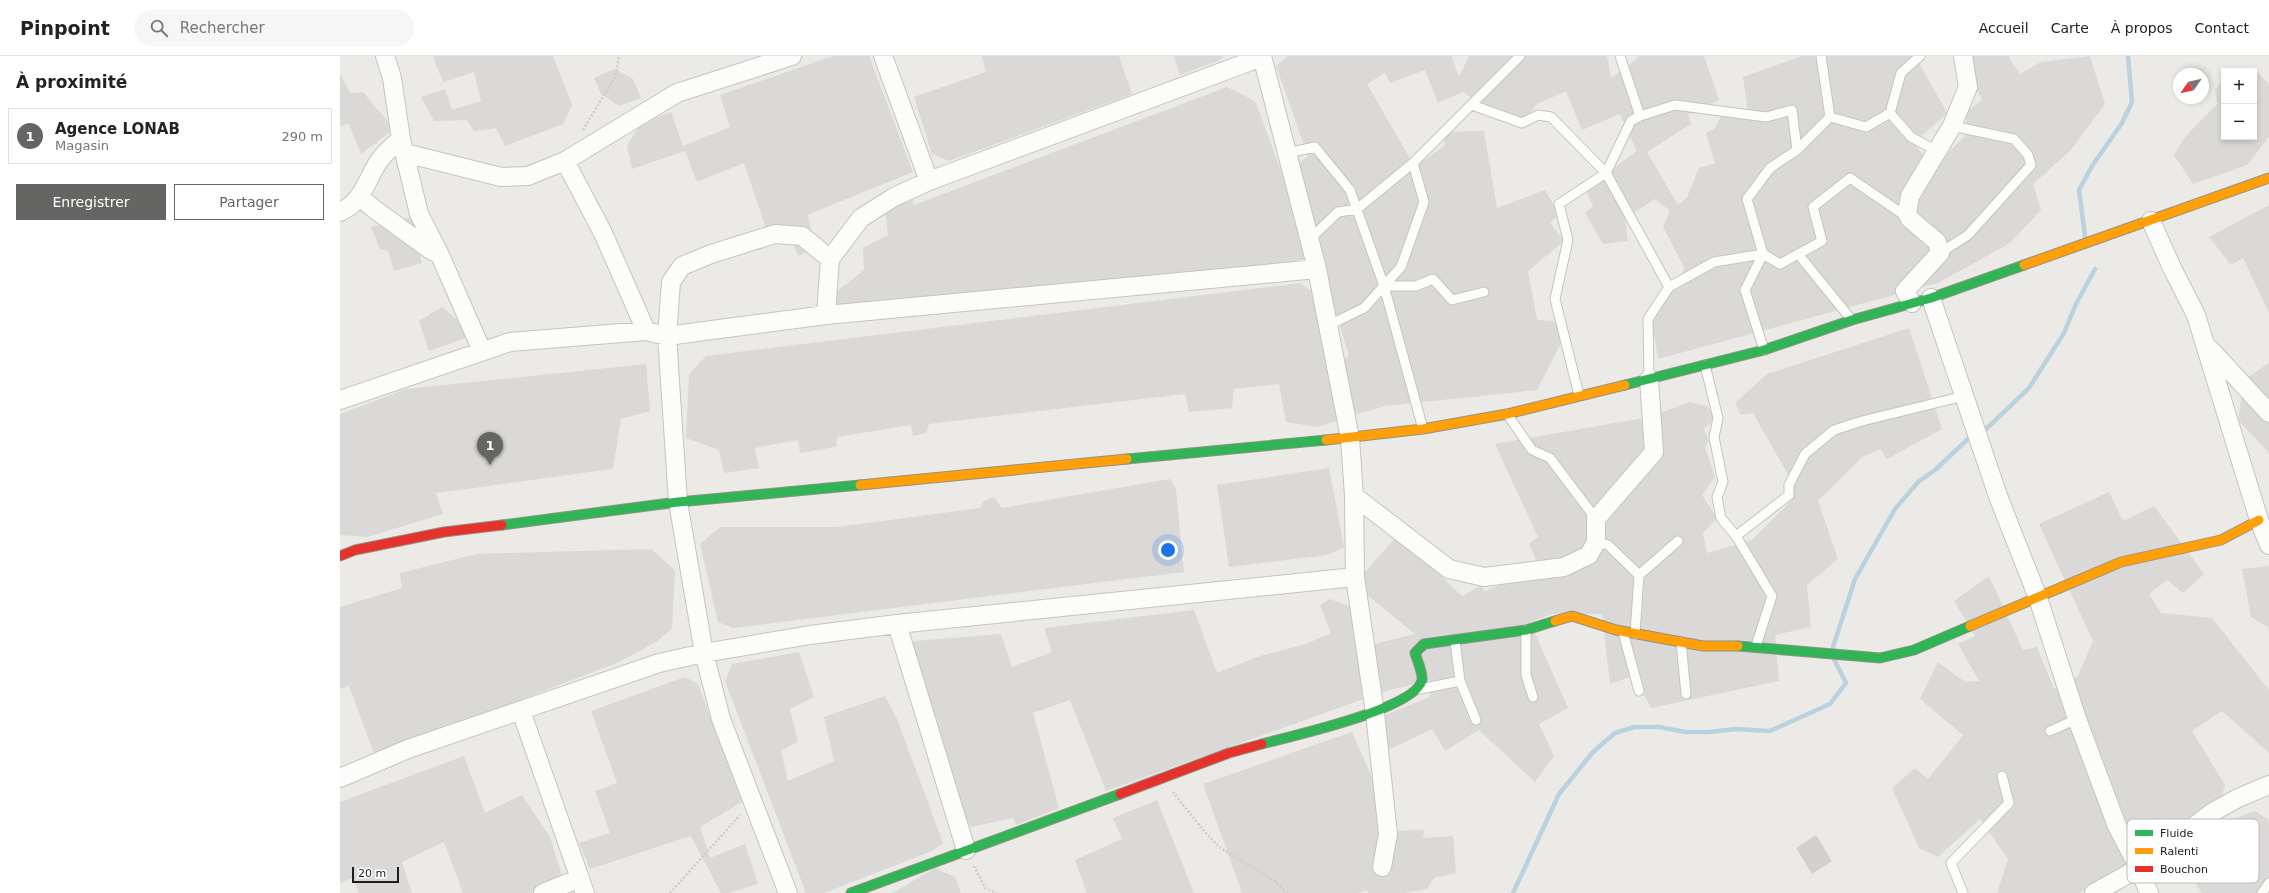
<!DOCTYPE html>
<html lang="fr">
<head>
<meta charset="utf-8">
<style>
	:root { --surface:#fff; --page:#f6f6f6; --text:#222; --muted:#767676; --line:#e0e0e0; --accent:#656563 }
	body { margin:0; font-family:"DejaVu Sans",sans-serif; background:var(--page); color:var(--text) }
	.controls { position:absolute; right:12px; top:12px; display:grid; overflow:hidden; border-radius:0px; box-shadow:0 2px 6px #0003 }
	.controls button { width:36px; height:36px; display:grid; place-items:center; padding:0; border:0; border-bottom:1px solid var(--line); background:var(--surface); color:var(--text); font:20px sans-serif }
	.compass { position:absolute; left:1833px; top:12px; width:36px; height:36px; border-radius:50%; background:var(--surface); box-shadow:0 2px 6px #0003; rotate:236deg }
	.scale { position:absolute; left:12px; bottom:10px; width:47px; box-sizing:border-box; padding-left:4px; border:2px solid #1d1d1d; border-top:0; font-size:11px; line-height:14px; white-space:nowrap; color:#1d1d1d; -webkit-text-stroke:3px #fff; paint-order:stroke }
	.you { position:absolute; left:828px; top:494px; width:14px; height:14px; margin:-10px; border:3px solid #fff; border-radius:50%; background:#1a73e8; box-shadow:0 0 0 6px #1a73e833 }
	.badge { display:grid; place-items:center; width:26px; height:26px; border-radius:50%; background:var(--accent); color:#fff; font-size:13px; font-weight:700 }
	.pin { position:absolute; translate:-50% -33px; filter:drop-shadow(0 1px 2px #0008) }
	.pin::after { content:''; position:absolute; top:21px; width:14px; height:12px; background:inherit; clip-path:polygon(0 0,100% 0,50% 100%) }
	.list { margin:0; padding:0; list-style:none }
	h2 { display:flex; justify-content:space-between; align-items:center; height:52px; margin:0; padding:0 16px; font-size:17px }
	h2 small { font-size:13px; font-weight:400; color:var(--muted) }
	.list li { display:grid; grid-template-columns:26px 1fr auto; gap:12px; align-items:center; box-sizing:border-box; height:56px; margin:0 8px 8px; padding:0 8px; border:1px solid var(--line); border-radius:0px }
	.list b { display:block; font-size:15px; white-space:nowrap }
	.list p { margin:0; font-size:13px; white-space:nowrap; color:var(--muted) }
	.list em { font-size:13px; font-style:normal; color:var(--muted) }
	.actions { display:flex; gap:8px; padding:12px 16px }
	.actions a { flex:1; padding:9px 0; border:1px solid var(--accent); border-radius:0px; text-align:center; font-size:14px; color:var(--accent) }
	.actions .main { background:var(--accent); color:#fff }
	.icon { flex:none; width:22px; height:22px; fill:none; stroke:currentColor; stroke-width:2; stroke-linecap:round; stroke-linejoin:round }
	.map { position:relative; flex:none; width:1929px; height:837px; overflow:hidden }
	header { display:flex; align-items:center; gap:24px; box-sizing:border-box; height:56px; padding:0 20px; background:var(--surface); border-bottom:1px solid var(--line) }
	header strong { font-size:19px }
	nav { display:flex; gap:22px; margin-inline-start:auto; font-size:14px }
	.search { width:280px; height:36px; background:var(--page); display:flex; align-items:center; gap:10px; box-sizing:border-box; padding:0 14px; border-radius:22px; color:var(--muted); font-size:15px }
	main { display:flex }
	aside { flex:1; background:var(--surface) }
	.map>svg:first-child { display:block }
	.residential { fill:#dad9d7 }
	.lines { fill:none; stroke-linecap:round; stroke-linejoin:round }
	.stream { stroke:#bad2de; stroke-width:4.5 }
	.building { fill:#d2d0cc }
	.lane-casing { stroke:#c4c4c2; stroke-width:11 }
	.street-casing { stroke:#c4c4c2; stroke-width:20 }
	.fast-casing { stroke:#90947f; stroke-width:11 }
	.slow-casing { stroke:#90947f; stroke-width:11 }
	.jam-casing { stroke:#90947f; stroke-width:11 }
	.path { stroke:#d5c9c6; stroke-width:2.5; stroke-dasharray:2 2; stroke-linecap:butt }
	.lane { stroke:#fcfcfb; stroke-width:9 }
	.street { stroke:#fcfcfb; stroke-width:18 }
	.fast { stroke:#30b455; stroke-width:9 }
	.slow { stroke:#ff9f0a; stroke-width:9 }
	.jam { stroke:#e5322d; stroke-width:9 }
	.key { fill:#fff; stroke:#bbb; stroke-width:1 }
	.key-label { font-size:11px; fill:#1d1d1d }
</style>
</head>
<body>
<header>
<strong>Pinpoint</strong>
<div class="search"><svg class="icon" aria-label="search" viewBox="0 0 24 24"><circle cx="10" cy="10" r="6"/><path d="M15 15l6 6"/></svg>Rechercher</div>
<nav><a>Accueil</a><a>Carte</a><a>À propos</a><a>Contact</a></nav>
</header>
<main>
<aside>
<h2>À proximité<small></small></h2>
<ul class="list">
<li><span class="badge">1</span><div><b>Agence LONAB</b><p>Magasin</p></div><em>290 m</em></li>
</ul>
<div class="actions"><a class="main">Enregistrer</a><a>Partager</a></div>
</aside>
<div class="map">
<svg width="1929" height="837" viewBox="0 0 1929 837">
	<rect width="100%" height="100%" fill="#ebeae6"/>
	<path class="residential" d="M95,0H213L232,49L223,68L165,90L156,72L134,75L127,64L94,65L81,41L105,33L112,54L141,45L134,16L103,26L93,1Z
		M493,0H529L573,116L467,159L477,192L458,200L447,169L427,175L404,107L357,126L345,95L292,113L287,90L301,67L331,56L343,90L390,71L380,39Z
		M642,0H779L792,38L609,105L592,98L574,41L646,16Z
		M834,0H883L880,4L840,19Z
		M948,0H1111L1119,21L1129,0H1267L1271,22L1298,2L1297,0H1364L1379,44L1348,59L1351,68L1307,96L1338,149L1347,141L1359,112L1375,107L1366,77L1375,72L1381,60L1408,58L1403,21L1462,0H1575L1607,57L1574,87L1593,111L1627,78L1626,56L1642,44L1620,0H1670L1669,2L1680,18L1701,6L1750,0L1765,48L1731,94L1693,128L1701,154L1670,187L1598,227L1318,303L1310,253L1345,213L1323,171L1330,155L1315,143L1285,163L1288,185L1263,188L1245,157L1253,150L1245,133L1297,95L1280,58L1242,74L1226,35L1197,48L1179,71L1123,36L1098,47L1085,14L1050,27L1045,17L1027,28L1075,111L1105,89L1104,76L1144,75L1157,152L1205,134L1219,158L1210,167L1224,185L1188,215L1197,264L1214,265L1223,283L1197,334L1044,350L977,371L946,366L939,328L894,333L892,352L849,356L845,338L589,368L586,377L573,380L571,369L497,381L496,391L460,397L458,384L415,392L419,412L384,417L379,394L346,382L349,318L366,300L960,227L981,242L989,314L1009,300L979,202L478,264L471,256L524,214L523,192L548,179L545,151L571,138L574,149L887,31L915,45L943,120L968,100L936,10Z
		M274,13L293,23L301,42L279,50L261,38L254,22Z
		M0,18L10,37L23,36L54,73L21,98L9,68L0,70Z
		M1919,18L1929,28V81L1907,109L1853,128L1834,99L1844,82L1877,48L1875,33L1884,23V81H1914V19Z
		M1929,149V257L1903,202L1891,209L1869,181Z
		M76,160L78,190L82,207L54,215L48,195L40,193L31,171Z
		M102,251L118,264L126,282L89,295L79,265Z
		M1569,272L1602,373L1547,403L1540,393L1521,402L1478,445L1498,503L1467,529L1471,571L1435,579L1439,625L1311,652L1293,620L1270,628L1262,558H1212L1190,566L1228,652L1199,668L1214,700L1195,726L1139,674L1105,695L1092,673L1048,694L1037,662L1090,641V624L1043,636L766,735L730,644L693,657L719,752L676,769L673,762L631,771L614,741L567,592L575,585L661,578L672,611L712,596L704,572L854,554L877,617L920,600L966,588L991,577L980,549L990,543L1012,551L1018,592L1075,578L1014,528L1058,479L1122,540L1140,530L1145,535L1167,526L1202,517L1189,488L1198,481L1155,388L1308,361L1350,346L1367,350L1375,363L1364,373L1369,385L1365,391L1375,421L1362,439L1377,462L1363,477L1367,497L1412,484L1453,443L1447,417L1413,357L1401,359L1395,347L1427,318Z
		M1929,307V397L1898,364L1904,324Z
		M306,308L310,355L281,363L273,413L96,437L103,458L27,481L0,479V358L66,333Z
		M989,412L1004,491L988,499L889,511L877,429Z
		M830,423L836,433L844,516L393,572L378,566L360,488L380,471H497L640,452L644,445L654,441L662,452Z
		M1769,436L1783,465L1814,450L1864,518L1843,537L1827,524L1809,538L1821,557L1872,562L1929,634V697L1882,655L1852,675L1885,729L1873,770L1915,755L1929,764V837H1862L1829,789L1739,837H1657L1668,803L1640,763L1598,801L1579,792L1552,732L1575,712L1588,723L1623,679L1580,643L1598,606L1625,626L1639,625L1618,588L1635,580L1614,545L1649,520L1683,594L1697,591L1714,633L1738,620L1753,585L1699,468Z
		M311,493L335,514L332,573L316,586L279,606L35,700L9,630L0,633V551L62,532L60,517L137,498Z
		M1929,510V572L1911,561L1902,513Z
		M459,596L474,641L450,653L458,685L441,695L448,725L494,705L484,661L545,640L557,663L603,787L592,795L484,837H466L385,625L392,608Z
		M345,621L358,628L402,746L360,771L370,802L405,788L418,828L388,837H381L351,780L250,813L239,787L270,777L255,735L277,727L251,655Z
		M1012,676L1047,756L1049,775L1084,774L1083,782L1113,780L1116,817L1094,822L1087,833L1064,837H1028L1027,834L1018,837H902L863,728Z
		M124,700L145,757L182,739L210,781L222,820L212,830L192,837H123L104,786L62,806L72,837H19L13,822L0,827V746Z
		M817,744L854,837H747L735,804L782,783L773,762Z
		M595,812L615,821L621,837H552Z"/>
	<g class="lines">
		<path class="stream" d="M1745,180L1739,134L1752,110L1782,67L1792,46L1788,0
			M1644,375L1689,332L1724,277L1736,248L1755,213
			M1493,591L1515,523L1555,453L1578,426L1595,414L1629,382
			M1173,837L1219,738L1253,696L1275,677L1294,671H1319L1345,676H1369L1396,673L1430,675L1490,648L1506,627L1494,603"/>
	</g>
	<path class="building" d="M1476,779L1492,805L1472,818L1456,792Z"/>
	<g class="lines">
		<defs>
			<path id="lane" d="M1481,0L1490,61L1526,71L1550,57L1561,17L1580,0
				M1132,49L1182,67L1198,59L1211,61L1266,117L1329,231
				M1550,57L1571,81L1597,95
				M1300,60L1335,49L1426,61L1452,54L1457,94
				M947,97L975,91L1010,134L1044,230L1083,373
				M969,184L998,156L1017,153L1073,107
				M1600,197L1628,179L1691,109L1688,99L1674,83L1612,70
				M1458,198L1511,263
				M1044,230H1076L1093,223L1112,244L1144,236
				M989,269L1024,252L1061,211L1084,146L1073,107L1180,0
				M1424,294L1405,234L1423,198L1407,143L1430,112L1457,94L1490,61
				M1365,309L1378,362L1374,381L1383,426L1377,441L1381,462L1396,480L1432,540L1416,590
				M1309,323L1308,263L1329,231L1374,206L1423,198L1440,208L1482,185L1473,151L1510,122L1567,161
				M1239,339L1215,243L1228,184L1219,148L1266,117L1291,65L1300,60L1280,0
				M1167,358L1192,394L1210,402L1256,463
				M1396,480L1449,439V429L1465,398L1494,374L1522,365L1624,340
				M1256,486L1268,489L1299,519L1295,578
				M1299,519L1338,485
				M1186,574V619L1193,641
				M1283,576L1299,635
				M1115,585L1120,625L1136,664
				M1341,586L1346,638
				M1080,633L1120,625
				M1710,675L1737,663
				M1623,837L1611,807L1669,747L1662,720
				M1922,837L1929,827"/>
			<path id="street" d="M45,0L52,22L61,83L79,158L99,197L142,295
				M543,0L589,125
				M922,0L977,213L1010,382L1014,440L1015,521L1035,657L1048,778L1042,811
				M65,97L161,121L188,120L225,105L337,37L452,0
				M225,105L263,177L306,275
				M19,140L34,153L92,195L99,197
				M0,156C23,146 26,124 39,105C45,96 53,90 61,83
				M1811,165L1832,212L1856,259L1919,464L1929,489
				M1591,242L1658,440L1698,542L1737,663L1777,770L1799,812L1809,837
				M1572,247L1565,235L1600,197L1597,186L1570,163L1567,157L1570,140L1612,70L1628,31L1623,0
				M486,259L490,203L521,162L554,141L589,125L922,1
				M1870,293L1929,357
				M0,344L170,286L306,275L327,280L486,259L977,213
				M1014,440L1109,513L1144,521L1224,511L1249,499L1256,486V463L1314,396L1309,323
				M557,568L626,794
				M181,655L245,837
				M0,722L68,693L319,607L364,597L470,579L557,568L1015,521
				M203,837L240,822
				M448,837L381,663L364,597L338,446L327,280L331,226L342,210L371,198L435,178L462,180L490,203
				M1754,837L1799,812L1873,756L1898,742L1929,729"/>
			<path id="fast" d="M1285,329L1424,294L1512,264L1591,242L1684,209
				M787,403L986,384
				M162,469L338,446L520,429
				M1398,590L1540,602L1574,594L1630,570
				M922,688C951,680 1076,653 1082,624C1083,617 1077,604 1075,597L1084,588L1186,574L1215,565
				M511,837L780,738"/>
			<path id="slow" d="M1684,209L1929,122
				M986,384L1083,373L1167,358L1285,329
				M520,429L787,403
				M1215,565L1232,560L1276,574L1363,590H1398
				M1630,570L1781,506L1881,484L1919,464"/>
			<path id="jam" d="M0,500L15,494L104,476L162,469
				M780,738L889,697L922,688"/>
		</defs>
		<use href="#lane" class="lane-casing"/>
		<use href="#street" class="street-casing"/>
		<use href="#fast" class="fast-casing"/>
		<use href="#slow" class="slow-casing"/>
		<use href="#jam" class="jam-casing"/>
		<path class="path" d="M243,74L276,19L279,0
			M833,736C845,751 868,782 881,792C903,807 928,817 947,837
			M634,810L645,832L657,837
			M330,837L400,759"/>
		<use href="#lane" class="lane"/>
		<use href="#street" class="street"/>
		<use href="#fast" class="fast"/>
		<use href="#slow" class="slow"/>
		<use href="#jam" class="jam"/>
	</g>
	<rect x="1787" y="763" width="132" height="64" rx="6" class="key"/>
	<rect x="1795" y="774" width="18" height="6" fill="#30b455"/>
	<rect x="1795" y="792" width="18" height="6" fill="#ff9f0a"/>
	<rect x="1795" y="810" width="18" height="6" fill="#e5322d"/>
	<g class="key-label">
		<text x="1820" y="781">Fluide</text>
		<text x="1820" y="799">Ralenti</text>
		<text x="1820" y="817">Bouchon</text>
	</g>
</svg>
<div class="controls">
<button>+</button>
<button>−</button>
</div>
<svg class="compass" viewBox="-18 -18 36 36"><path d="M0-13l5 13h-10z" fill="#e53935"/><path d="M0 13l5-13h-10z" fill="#767676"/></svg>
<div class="scale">20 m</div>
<div class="you"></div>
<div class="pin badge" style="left:150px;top:409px">1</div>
</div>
</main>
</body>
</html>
